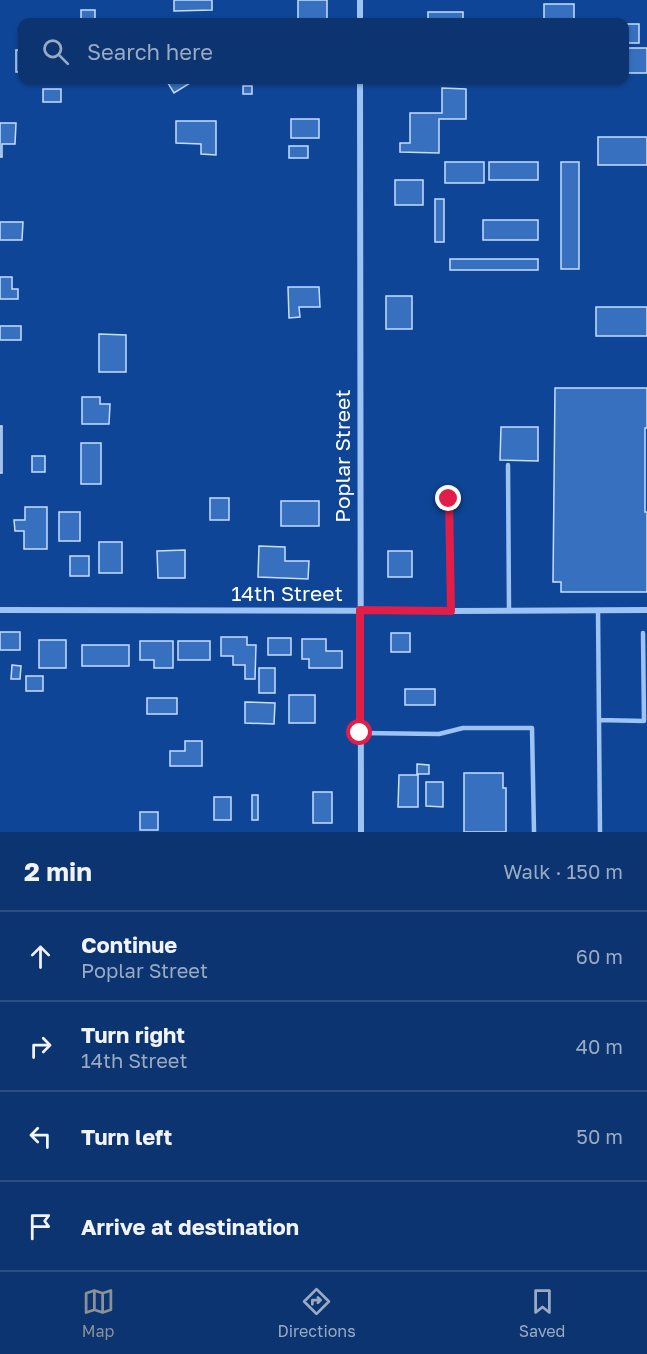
<!DOCTYPE html>
<html lang="en">
<head>
<meta charset="utf-8">
<style>
	:root { --surface:#0b3470; --page:#193f78; --text:#f1f3f6; --muted:#9aaac3; --line:#2b4f83; --accent:#8c9099 }
	body { margin:0; font-family:"Golos Text",sans-serif; background:var(--page); color:var(--text) }
	.stop { position:absolute; width:18px; height:18px; margin:-14px; border:4px solid #e11d48; border-radius:50%; background:#fff }
	.stop.end { background:#e11d48; border-color:#fff; box-shadow:0 2px 6px #0008 }
	.list { margin:0; padding:0; list-style:none }
	h2 { display:flex; justify-content:space-between; align-items:center; height:78px; margin:0; padding:0 24px; font-size:26px }
	h2 small { font-size:20px; font-weight:400; color:var(--muted) }
	.list li { display:grid; grid-template-columns:39px 1fr auto; gap:18px; align-items:center; box-sizing:border-box; height:90px; padding:0 24px; border-top:2px solid var(--line) }
	.list b { display:block; font-size:22px; white-space:nowrap }
	.list p { margin:0; font-size:20px; white-space:nowrap; color:var(--muted) }
	.list em { font-size:20px; font-style:normal; color:var(--muted) }
	.icon { flex:none; width:33px; height:33px; fill:none; stroke:currentColor; stroke-width:2; stroke-linecap:round; stroke-linejoin:round }
	.map { position:relative; flex:none; width:647px; height:832px; overflow:hidden }
	.search { position:absolute; background:var(--surface); box-shadow:0 2px 4px #0004; left:18px; right:18px; top:18px; height:66px; display:flex; align-items:center; gap:15px; box-sizing:border-box; padding:0 21px; border-radius:12px; color:var(--muted); font-size:22px }
	.sheet { height:438px; background:var(--surface) }
	nav { display:flex; justify-content:space-around; align-items:center; box-sizing:border-box; height:84px; border-top:2px solid var(--line); background:var(--surface); font-size:16px; color:var(--muted) }
	nav a { display:grid; justify-items:center; gap:3px }
	nav .on { color:var(--accent) }
	.map>svg:first-child { display:block }
	.building { fill:#3770bf; stroke:#c6ddfe; stroke-width:1.5 }
	.lines { fill:none; stroke-linecap:round; stroke-linejoin:round }
	.service { stroke:#9dc2f4; stroke-width:4.5 }
	.minor { stroke:#9dc2f4; stroke-width:6 }
	.route { stroke:#e11d48; stroke-width:8 }
	.labels { text-anchor:middle; stroke-width:5; stroke-linejoin:round; paint-order:stroke }
	.street-label { font-size:21px; fill:#fff; stroke:#0f4596 }
</style>
</head>
<body>
<div class="map">
<svg width="647" height="832" viewBox="0 0 647 832">
	<rect width="100%" height="100%" fill="#0f4596"/>
	<path class="building" d="M174,0H212V10L174,11Z
		M298,0H327V22H298Z
		M544,4H574V22H544Z
		M81,10H95V22H81Z
		M428,12H463V22H428Z
		M624,24H639V43H624Z
		M624,48H647V73H624Z
		M16,50H22V72H16Z
		M166,80H195L174,93Z
		M243,86H252V94H243Z
		M442,88L466,89V119H439V153L400,152V143H410V113H442Z
		M43,89H61V102H43Z
		M291,119H319V138H291Z
		M176,121H216V155L201,154V144L176,143Z
		M0,123H16L15,144H2V157H0Z
		M598,137H647V165H598Z
		M289,146H308V158H289Z
		M445,162H484V183H445Z
		M489,162H538V180H489Z
		M561,162H579V269H561Z
		M395,180H423V205H395Z
		M435,199H444V242H435Z
		M483,220H538V240H483Z
		M0,222H23L22,240H0Z
		M450,259H538V270H450Z
		M0,277H12V289H18V299H0Z
		M288,287H319L320,307H299L300,317L289,318Z
		M386,296H412V329H386Z
		M596,307H647V336H596Z
		M0,326H21V340H0Z
		M99,334L126,335V372H99Z
		M555,388H647V428H645V512H647V592H561V582H553Z
		M82,397H100V404H110L109,424H82Z
		M0,426H2V473H0Z
		M501,427H538V461L500,460Z
		M81,443H101V484H81Z
		M32,456H45V472H32Z
		M210,498H229V520H210Z
		M281,501H319V526H281Z
		M25,507H47V549H24V531H15L14,520H25Z
		M59,512H80V541H59Z
		M99,542H122V573H99Z
		M259,546L285,547V561H309L308,579L258,577Z
		M185,550V578H158L157,551Z
		M388,551H412V577H388Z
		M70,556H89V576H70Z
		M0,632H20V650H0Z
		M391,633H410V652H391Z
		M221,637H247V645H256L255,679H245V665H233V656H221Z
		M268,638H291V655H268Z
		M302,639H326V651H342V668H309V659H302Z
		M39,640H66V668H39Z
		M140,641H173V668H154V660H140Z
		M178,641H210V660H178Z
		M82,645H129V666H82Z
		M12,665L21,666L20,679H11Z
		M259,668H275V693H259Z
		M26,676H43V691H26Z
		M405,689H435V705H405Z
		M289,695H315V723H289Z
		M147,698H177V714H147Z
		M245,702L275,703L274,724L245,723Z
		M185,741H202V766H170V751H185Z
		M417,764L429,765V774H417Z
		M464,773H503V788H506V832H464Z
		M399,775H418V807H398Z
		M426,782H443V807L426,806Z
		M313,792H332V823H313Z
		M252,795H258V820H252Z
		M214,797H231V820H214Z
		M140,812H158V830H140Z"/>
	<g class="lines">
		<path class="service" d="M508,465L509,611
			M449,499L451,611
			M598,610L600,832
			M599,720L644,721L643,633
			M360,733L439,734L463,728H532L534,832"/>
		<path class="minor" d="M360,0V22
			M360,80L361,832
			M0,610L451,611L647,610"/>
	</g>
	<g class="lines">
		<path class="route" d="M360,733V610L451,611L449,499"/>
	</g>
	<g class="labels">
		<g class="street-label">
			<text transform="translate(343 456) rotate(-90)" y="7">Poplar Street</text>
			<text x="287" y="601">14th Street</text>
		</g>
	</g>
</svg>
<div class="stop" style="left:360px;top:733px"></div>
<div class="stop end" style="left:449px;top:499px"></div>
<div class="search"><svg class="icon" aria-label="search" viewBox="0 0 24 24"><circle cx="10" cy="10" r="6"/><path d="M15 15l6 6"/></svg>Search here</div>
</div>
<section class="sheet">
<h2>2 min<small>Walk · 150 m</small></h2>
<ul class="list">
<li><svg class="icon" aria-label="ahead" viewBox="0 0 24 24"><path d="M12 20V5M6 11l6-6 6 6"/></svg><div><b>Continue</b><p>Poplar Street</p></div><em>60 m</em></li>
<li><svg class="icon" aria-label="right" viewBox="0 0 24 24"><path d="M7 20v-9h11M14 6l5 5-5 5"/></svg><div><b>Turn right</b><p>14th Street</p></div><em>40 m</em></li>
<li><svg class="icon" aria-label="left" viewBox="0 0 24 24"><path d="M17 20v-9H6M10 6l-5 5 5 5"/></svg><div><b>Turn left</b></div><em>50 m</em></li>
<li><svg class="icon" aria-label="arrive" viewBox="0 0 24 24"><path d="M6 21V4h12l-3 4 3 4H6"/></svg><div><b>Arrive at destination</b></div></li>
</ul>
</section>
<nav>
<a class="on"><svg class="icon" aria-label="map" viewBox="0 0 24 24"><path d="M3 6l6-2 6 2 6-2v14l-6 2-6-2-6 2zM9 4v14M15 6v14"/></svg>Map</a>
<a><svg class="icon" aria-label="directions" viewBox="0 0 24 24"><path d="M12 3l9 9-9 9-9-9zM9 14v-3h6M13 9l2 2-2 2"/></svg>Directions</a>
<a><svg class="icon" aria-label="saved" viewBox="0 0 24 24"><path d="M7 4h10v16l-5-4-5 4z"/></svg>Saved</a>
</nav>
</body>
</html>
